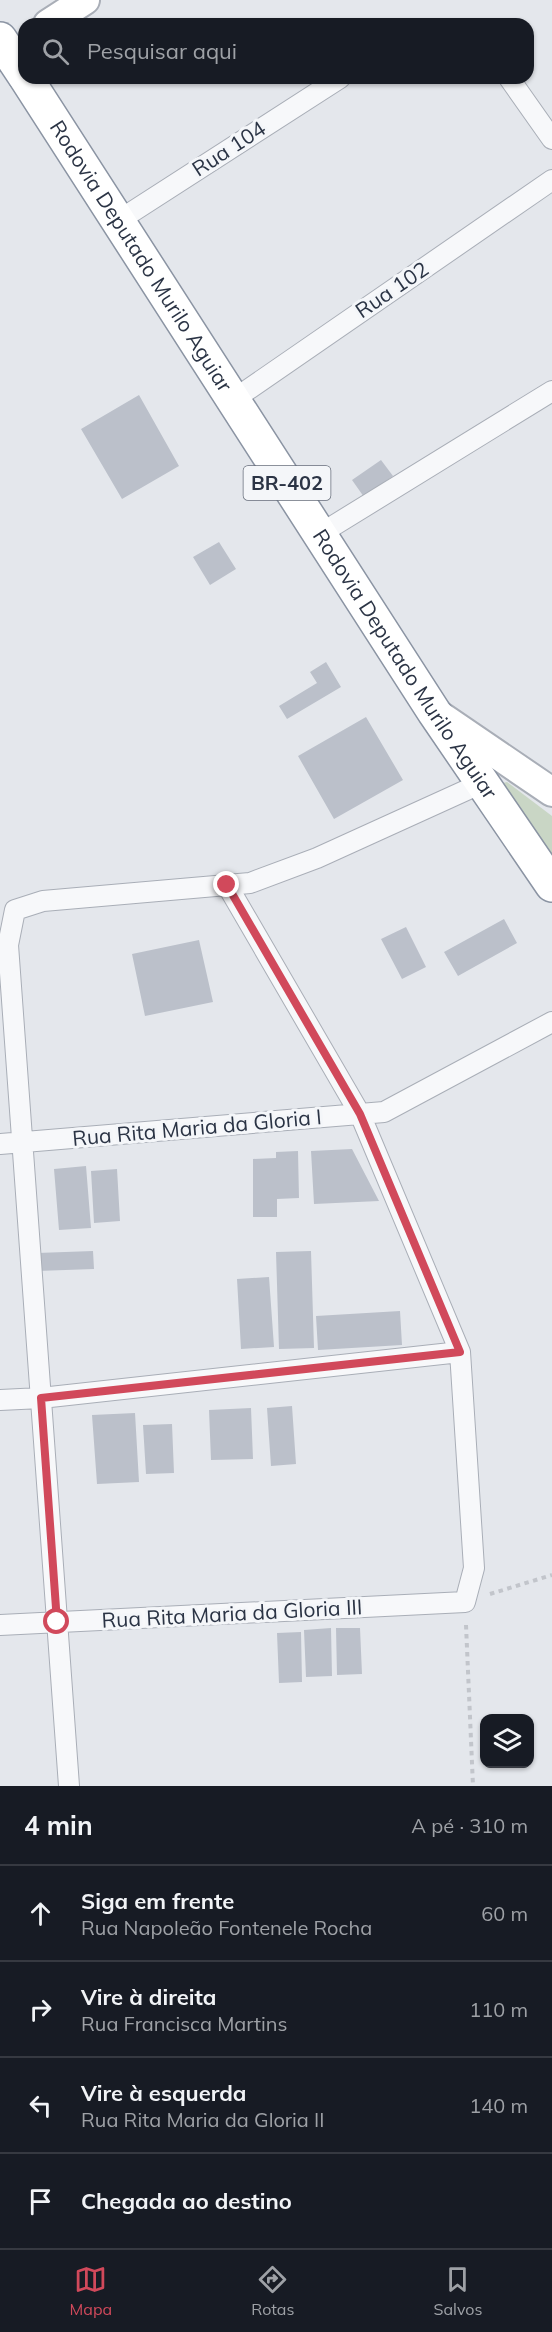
<!DOCTYPE html>
<html lang="pt">
<head>
<meta charset="utf-8">
<style>
	:root { --surface:#171b24; --page:#20242c; --text:#f1f3f6; --muted:#9ea1a6; --line:#363941; --accent:#d1495b }
	body { margin:0; font-family:Mulish,sans-serif; background:var(--page); color:var(--text) }
	.controls { position:absolute; right:18px; bottom:18px; display:grid; overflow:hidden; border-radius:12px; box-shadow:0 2px 4px #0004 }
	.controls button { width:54px; height:54px; display:grid; place-items:center; padding:0; border:0; border-bottom:2px solid var(--line); background:var(--surface); color:var(--text); font:30px sans-serif }
	.stop { position:absolute; width:18px; height:18px; margin:-14px; border:4px solid #d1495b; border-radius:50%; background:#fff }
	.stop.end { background:#d1495b; border-color:#fff; box-shadow:0 2px 6px #0008 }
	.list { margin:0; padding:0; list-style:none }
	h2 { display:flex; justify-content:space-between; align-items:center; height:78px; margin:0; padding:0 24px; font-size:26px }
	h2 small { font-size:20px; font-weight:400; color:var(--muted) }
	.list li { display:grid; grid-template-columns:39px 1fr auto; gap:18px; align-items:center; box-sizing:border-box; height:96px; padding:0 24px; border-top:2px solid var(--line) }
	.list b { display:block; font-size:22px; white-space:nowrap }
	.list p { margin:0; font-size:20px; white-space:nowrap; color:var(--muted) }
	.list em { font-size:20px; font-style:normal; color:var(--muted) }
	.icon { flex:none; width:33px; height:33px; fill:none; stroke:currentColor; stroke-width:2; stroke-linecap:round; stroke-linejoin:round }
	.map { position:relative; flex:none; width:552px; height:1786px; overflow:hidden }
	.search { position:absolute; background:var(--surface); box-shadow:0 2px 4px #0004; left:18px; right:18px; top:18px; height:66px; display:flex; align-items:center; gap:15px; box-sizing:border-box; padding:0 21px; border-radius:18px; color:var(--muted); font-size:22px }
	.sheet { height:462px; background:var(--surface) }
	nav { display:flex; justify-content:space-around; align-items:center; box-sizing:border-box; height:84px; border-top:2px solid var(--line); background:var(--surface); font-size:16px; color:var(--muted) }
	nav a { display:grid; justify-items:center; gap:3px }
	nav .on { color:var(--accent) }
	.map>svg:first-child { display:block }
	.green { fill:#c9d6c5 }
	.building { fill:#bbc0ca }
	.lines { fill:none; stroke-linecap:round; stroke-linejoin:round }
	.street-casing { stroke:#a9aeb7; stroke-width:22 }
	.secondary-casing { stroke:#a9aeb7; stroke-width:32 }
	.highway-casing { stroke:#8b94a3; stroke-width:36 }
	.path { stroke:#c2c5cb; stroke-width:4; stroke-dasharray:4.5 4.5; stroke-linecap:butt }
	.street { stroke:#f7f8fa; stroke-width:20 }
	.secondary { stroke:#fff; stroke-width:28 }
	.highway { stroke:#fff; stroke-width:33 }
	.route { stroke:#d1495b; stroke-width:8 }
	.labels { text-anchor:middle; stroke-width:6; stroke-linejoin:round; paint-order:stroke }
	.shield { fill:#f4f6f9; stroke:#676e7b; stroke-width:1.5 }
	.shield-label { font-size:20px; font-weight:bold; fill:#2b3445 }
	.street-label { font-size:21px; fill:#2b3445; stroke:#f4f6f9 }
</style>
</head>
<body>
<div class="map">
<svg width="552" height="1786" viewBox="0 0 552 1786">
	<rect width="100%" height="100%" fill="#e4e7ec"/>
	<path class="green" d="M507,782L552,816V867L501,787L503,783Z"/>
	<path class="building" d="M139,395L179,466L122,499L81,429Z
		M381,460L393,476L364,497L352,480Z
		M219,542L236,569L210,585L193,557Z
		M326,662L341,687L287,719L279,706L317,683L310,672Z
		M366,717L403,780L334,819L298,756Z
		M504,919L517,943L458,976L444,952Z
		M406,927L426,967L402,979L381,939Z
		M199,940L213,1002L145,1016L132,954Z
		M352,1149L379,1201L314,1204L311,1151Z
		M298,1151L299,1198L277,1199V1217H253V1159L276,1158V1152Z
		M86,1166L91,1228L59,1230L54,1169Z
		M117,1169L120,1221L94,1223L91,1171Z
		M93,1251L94,1269L37,1271V1253Z
		M311,1251L314,1348L279,1349L276,1252Z
		M269,1277L274,1347L241,1349L237,1279Z
		M400,1311L402,1345L318,1350L316,1316Z
		M292,1406L296,1464L271,1466L267,1408Z
		M251,1408L253,1459L211,1460L209,1410Z
		M135,1413L139,1482L97,1484L92,1415Z
		M172,1424L174,1473L146,1474L143,1425Z
		M331,1628L332,1676L306,1677L304,1630Z
		M336,1628H360L362,1674L337,1675Z
		M301,1632L302,1682L279,1683L277,1633Z"/>
	<g class="lines">
		<defs>
			<path id="street" d="M509,78L552,139
				M118,221L340,78
				M233,400L552,180
				M320,534L552,391
				M0,1144L384,1112L552,1022
				M0,1400L41,1398L460,1352
				M0,1625L465,1602L474,1568L460,1352L360,1114L227,885
				M69,1786L8,945L15,910L43,901L250,883L317,858L482,783"/>
			<path id="secondary" d="M48,24L85,0
				M439,715L552,792"/>
			<g id="highway">
				<path d="M0,39L24,75"/>
				<path id="s1" d="M26,78L434,712L552,885"/>
			</g>
		</defs>
		<use href="#street" class="street-casing"/>
		<use href="#secondary" class="secondary-casing"/>
		<use href="#highway" class="highway-casing"/>
		<path class="path" d="M490,1594L552,1575
			M466,1625L473,1786"/>
		<use href="#street" class="street"/>
		<use href="#secondary" class="secondary"/>
		<use href="#highway" class="highway"/>
	</g>
	<g class="lines">
		<path class="route" d="M57,1622L41,1398L460,1352L360,1114L227,885"/>
	</g>
	<g class="labels">
		<rect class="shield" x="243.5" y="466" width="87" height="34" rx="4.5"/>
		<g class="shield-label">
			<text x="287" y="490">BR-402</text>
		</g>
		<g class="street-label">
			<text transform="translate(229 149) rotate(-33)" y="7">Rua 104</text>
			<text dy="7" stroke="none"><textPath href="#s1" startOffset="212">Rodovia Deputado Murilo Aguiar</textPath></text>
			<text transform="translate(392 290) rotate(-34)" y="7">Rua 102</text>
			<text dy="7" stroke="none"><textPath href="#s1" startOffset="698">Rodovia Deputado Murilo Aguiar</textPath></text>
			<text transform="translate(197 1128) rotate(-5)" y="7">Rua Rita Maria da Gloria I</text>
			<text transform="translate(232 1614) rotate(-3)" y="7">Rua Rita Maria da Gloria III</text>
		</g>
	</g>
</svg>
<div class="controls">
<button><svg class="icon" aria-label="layers" viewBox="0 0 24 24"><path d="M12 4l9 5-9 5-9-5zM3 14l9 5 9-5"/></svg></button>
</div>
<div class="stop" style="left:57px;top:1622px"></div>
<div class="stop end" style="left:227px;top:885px"></div>
<div class="search"><svg class="icon" aria-label="search" viewBox="0 0 24 24"><circle cx="10" cy="10" r="6"/><path d="M15 15l6 6"/></svg>Pesquisar aqui</div>
</div>
<section class="sheet">
<h2>4 min<small>A pé · 310 m</small></h2>
<ul class="list">
<li><svg class="icon" aria-label="ahead" viewBox="0 0 24 24"><path d="M12 20V5M6 11l6-6 6 6"/></svg><div><b>Siga em frente</b><p>Rua Napoleão Fontenele Rocha</p></div><em>60 m</em></li>
<li><svg class="icon" aria-label="right" viewBox="0 0 24 24"><path d="M7 20v-9h11M14 6l5 5-5 5"/></svg><div><b>Vire à direita</b><p>Rua Francisca Martins</p></div><em>110 m</em></li>
<li><svg class="icon" aria-label="left" viewBox="0 0 24 24"><path d="M17 20v-9H6M10 6l-5 5 5 5"/></svg><div><b>Vire à esquerda</b><p>Rua Rita Maria da Gloria II</p></div><em>140 m</em></li>
<li><svg class="icon" aria-label="arrive" viewBox="0 0 24 24"><path d="M6 21V4h12l-3 4 3 4H6"/></svg><div><b>Chegada ao destino</b></div></li>
</ul>
</section>
<nav>
<a class="on"><svg class="icon" aria-label="map" viewBox="0 0 24 24"><path d="M3 6l6-2 6 2 6-2v14l-6 2-6-2-6 2zM9 4v14M15 6v14"/></svg>Mapa</a>
<a><svg class="icon" aria-label="directions" viewBox="0 0 24 24"><path d="M12 3l9 9-9 9-9-9zM9 14v-3h6M13 9l2 2-2 2"/></svg>Rotas</a>
<a><svg class="icon" aria-label="saved" viewBox="0 0 24 24"><path d="M7 4h10v16l-5-4-5 4z"/></svg>Salvos</a>
</nav>
</body>
</html>
